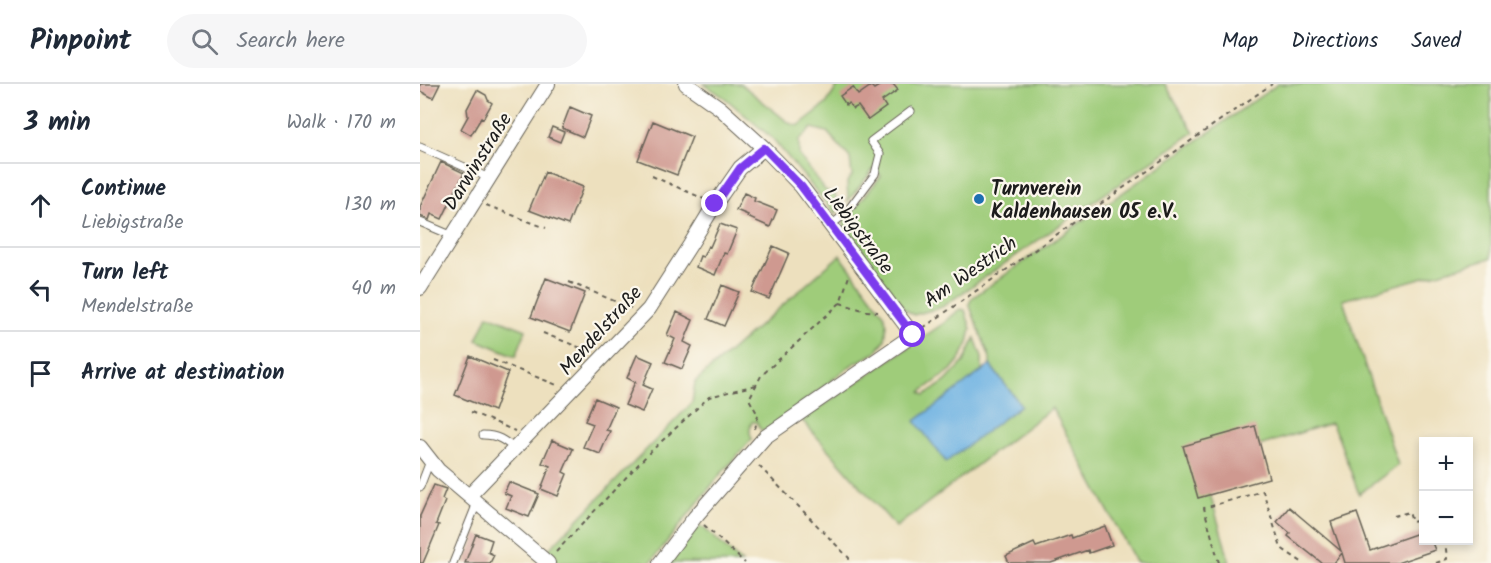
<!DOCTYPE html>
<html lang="en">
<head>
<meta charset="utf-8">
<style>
	:root { --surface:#fff; --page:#f6f6f7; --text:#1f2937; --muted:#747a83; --line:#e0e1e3 }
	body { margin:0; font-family:Kalam,sans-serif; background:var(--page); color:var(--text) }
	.controls { position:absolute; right:18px; bottom:18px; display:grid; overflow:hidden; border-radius:0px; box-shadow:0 3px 9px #0003 }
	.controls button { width:54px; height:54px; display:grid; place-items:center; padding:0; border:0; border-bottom:2px solid var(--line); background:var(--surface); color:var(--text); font:30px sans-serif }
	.stop { position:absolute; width:18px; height:18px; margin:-14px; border:4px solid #7c3aed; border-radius:50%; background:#fff }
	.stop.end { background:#7c3aed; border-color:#fff; box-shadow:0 2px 6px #0008 }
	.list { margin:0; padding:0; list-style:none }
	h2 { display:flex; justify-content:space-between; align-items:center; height:78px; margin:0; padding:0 24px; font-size:26px }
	h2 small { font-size:20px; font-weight:400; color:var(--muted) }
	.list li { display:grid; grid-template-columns:39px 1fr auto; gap:18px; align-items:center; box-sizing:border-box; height:84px; padding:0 24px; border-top:2px solid var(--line) }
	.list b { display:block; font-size:22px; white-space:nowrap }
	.list p { margin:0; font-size:20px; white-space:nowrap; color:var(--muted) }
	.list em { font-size:20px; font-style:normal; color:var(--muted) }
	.icon { flex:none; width:33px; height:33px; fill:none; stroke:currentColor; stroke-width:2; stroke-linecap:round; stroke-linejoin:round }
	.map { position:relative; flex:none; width:1071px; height:479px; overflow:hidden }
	header { display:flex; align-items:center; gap:36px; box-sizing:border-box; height:84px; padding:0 30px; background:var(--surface); border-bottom:2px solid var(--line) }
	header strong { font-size:28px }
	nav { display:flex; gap:33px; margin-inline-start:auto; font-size:21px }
	.search { width:420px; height:54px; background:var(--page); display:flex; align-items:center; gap:15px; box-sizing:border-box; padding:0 21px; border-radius:33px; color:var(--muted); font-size:22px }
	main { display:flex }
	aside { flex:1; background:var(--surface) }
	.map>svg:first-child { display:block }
	.green { fill:#9fcc7a; stroke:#5e744b; stroke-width:1.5 }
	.water { fill:#6cb1e2; stroke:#44667f; stroke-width:1.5 }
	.building { fill:#cf9990 }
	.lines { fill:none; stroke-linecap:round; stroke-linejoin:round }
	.lane-casing { stroke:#656155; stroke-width:9 }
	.street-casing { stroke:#656155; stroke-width:16 }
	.path { stroke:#656155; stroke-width:2; stroke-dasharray:4.5 4.5; stroke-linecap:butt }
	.lane { stroke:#fff; stroke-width:7 }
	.street { stroke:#fff; stroke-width:14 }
	.route { stroke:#7c3aed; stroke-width:8 }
	.poi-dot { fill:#1f6fb2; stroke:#fbf7ec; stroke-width:2 }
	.labels { text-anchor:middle; stroke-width:4.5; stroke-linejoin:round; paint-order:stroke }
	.street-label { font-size:20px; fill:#1c1c1c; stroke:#fbf7ec }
	.poi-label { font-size:20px; font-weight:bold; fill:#1c1c1c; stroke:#fbf7ec; text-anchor:start }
</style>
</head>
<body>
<header>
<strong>Pinpoint</strong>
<div class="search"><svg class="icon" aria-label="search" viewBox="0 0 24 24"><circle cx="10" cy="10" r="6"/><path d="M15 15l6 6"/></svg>Search here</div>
<nav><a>Map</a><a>Directions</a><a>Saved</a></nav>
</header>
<main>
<aside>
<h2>3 min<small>Walk · 170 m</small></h2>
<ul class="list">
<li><svg class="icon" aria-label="ahead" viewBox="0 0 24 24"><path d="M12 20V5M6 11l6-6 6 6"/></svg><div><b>Continue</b><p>Liebigstraße</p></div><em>130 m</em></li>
<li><svg class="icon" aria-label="left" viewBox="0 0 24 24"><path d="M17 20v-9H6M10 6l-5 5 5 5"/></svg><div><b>Turn left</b><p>Mendelstraße</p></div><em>40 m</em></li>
<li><svg class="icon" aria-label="arrive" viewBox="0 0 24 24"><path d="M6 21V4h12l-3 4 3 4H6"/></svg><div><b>Arrive at destination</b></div></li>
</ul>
</aside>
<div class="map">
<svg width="1071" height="479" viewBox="0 0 1071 479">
	<rect width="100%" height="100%" fill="#fbf7ec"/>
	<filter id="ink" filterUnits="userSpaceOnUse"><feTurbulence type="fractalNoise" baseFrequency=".0167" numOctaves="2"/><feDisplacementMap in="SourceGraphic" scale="12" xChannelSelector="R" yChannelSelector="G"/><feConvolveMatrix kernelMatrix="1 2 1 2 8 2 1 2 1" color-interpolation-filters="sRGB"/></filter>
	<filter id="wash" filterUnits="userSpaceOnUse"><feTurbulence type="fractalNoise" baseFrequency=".008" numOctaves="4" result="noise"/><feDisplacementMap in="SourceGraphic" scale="24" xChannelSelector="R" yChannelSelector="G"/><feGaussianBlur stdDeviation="1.35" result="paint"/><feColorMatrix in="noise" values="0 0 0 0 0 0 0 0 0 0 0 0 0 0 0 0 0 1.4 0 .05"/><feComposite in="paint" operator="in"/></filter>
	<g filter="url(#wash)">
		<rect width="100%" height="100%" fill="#ede0be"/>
		<path class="green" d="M284,0H321L369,39L378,42L406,20L419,0H745L774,48L522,223L494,231L484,225L423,139L461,92L455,83L428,117L427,98L432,92L430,74L407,48L392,44L379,56V71L405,106L415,110L418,123L416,131L353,55L305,14Z
			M858,0H1071V174L923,216L978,381L939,410L918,353L911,339L839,362L784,389L810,479H721L716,478L632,324L476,443L382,336L524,239L540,225L545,226L551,245L548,259L540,275L531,286L501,308L505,311L525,298L544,278L555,254L562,273V287L496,337L526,377L601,321L570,281V274L549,220L552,214Z
			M420,171L464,230L467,241L465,256L455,269L433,280L348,345L342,347L338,342L337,338H332C329,344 329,349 332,355L299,392L230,479L221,478L220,479H138L129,465L272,319L275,298Z
			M68,231L106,246L96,272L57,256Z
			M278,443L284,444L322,479H249Z"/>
		<path class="water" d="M570,281L601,321L526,378L495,337Z"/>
		<g id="blocks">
			<path class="building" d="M0,0H20L13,14L0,7Z
				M462,0H473L478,6L462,17L466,23L448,36L438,22L433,25L429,19L426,21L420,12L433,3L438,11L451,2L454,5Z
				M57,6L66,11L68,16L72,19L63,35L61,34L51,51L41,45L48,32L47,25Z
				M150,23L171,32L163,53L142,44Z
				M233,37L272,53L257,91L218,76Z
				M132,43L144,48L140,58L128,53Z
				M21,78L44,89L22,135L11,130L9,136L0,132V123Z
				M125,88L163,103L148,141L109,126Z
				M324,109L335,114L334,117L357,126L350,143L327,133L328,131L316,126Z
				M300,140L317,146L307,170L304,169L295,191L276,183L280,172L283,173L288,162L290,163Z
				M353,162L369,169L349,215L332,208Z
				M126,194L165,209L150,248L111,233Z
				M302,201L319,208L304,242L288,235Z
				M257,228L273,236L264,258L272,262L262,285L245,278L255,255L247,251Z
				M217,271L233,278L223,301L232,305L222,328L205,321L215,298L217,299L207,294Z
				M50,272L88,288L74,327L35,311Z
				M175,314L196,323L186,346L190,347L180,370L163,363L173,340L165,337Z
				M835,342L849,394L778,414L763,362Z
				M132,356L153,365L143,388L147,390L138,412L121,405L130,382L122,379Z
				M89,398L119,410L109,433L86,424L91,412L84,409Z
				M14,401L26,405L22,415L25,417L16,440L19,441L9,465L3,479H0V432Z
				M869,423L921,467L911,438L937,429L950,466L1004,447V456H1011L1015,466L977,479H925L922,469L914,479H902L868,452L870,449L857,438Z
				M685,442L692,461L669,469L668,466L631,479H589L586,472L614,459L616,463L651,451L652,454Z
				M56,450L72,456L68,468L74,471L70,479H45Z"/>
		</g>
	</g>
	<g filter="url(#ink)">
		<use href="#blocks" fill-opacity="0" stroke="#656155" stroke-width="1.5"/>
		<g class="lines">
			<defs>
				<path id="lane" d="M0,63L69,94
					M0,138L33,152
					M411,141L425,130L455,90L460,70L451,57L491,27
					M63,351C77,351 84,356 95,365
					M0,403L10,377
					M33,479L57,419"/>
				<path id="street" d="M0,204L128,0
					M0,363L18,386L128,479
					M49,412L229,225L270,161L295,120L320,84L344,64
					M240,479L275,433L345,353L493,251L381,102L344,64L300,24L266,0"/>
			</defs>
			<use href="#lane" class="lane-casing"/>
			<use href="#street" class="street-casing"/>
			<path class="path" d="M232,92L284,115
				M66,121L126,144
				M149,198L211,224
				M420,219L446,227L458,228
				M503,244L852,0
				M123,249L171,268
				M73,276L137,301
				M51,328L95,347
				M335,345L338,331L329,315L341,292L420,219L430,189
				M339,382L429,474V478L427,479
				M974,432L989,428L992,438L1004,436
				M284,441L325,479
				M136,468L228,370L289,313L336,301
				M799,479L784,424L843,407L861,464L883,479
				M1016,479L1027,475L1025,456"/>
			<use href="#lane" class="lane"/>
			<use href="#street" class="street"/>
		</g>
	</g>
	<g class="lines" filter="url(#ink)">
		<path class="route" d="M295,120L320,84L344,64L381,102L493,251"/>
	</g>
	<circle class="poi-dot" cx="559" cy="115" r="6"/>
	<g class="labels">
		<g class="street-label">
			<text transform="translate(57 77) rotate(-58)" y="7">Darwinstraße</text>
			<text transform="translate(439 146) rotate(53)" y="7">Liebigstraße</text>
			<text transform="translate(550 187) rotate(-35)" y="7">Am Westrich</text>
			<text transform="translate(180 246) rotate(-48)" y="7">Mendelstraße</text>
		</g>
		<g class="poi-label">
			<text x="571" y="111">Turnverein<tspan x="571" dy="23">Kaldenhausen 05 e.V.</tspan></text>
		</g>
	</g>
</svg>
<div class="controls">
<button>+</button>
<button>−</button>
</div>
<div class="stop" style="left:493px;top:251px"></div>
<div class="stop end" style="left:295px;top:120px"></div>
</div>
</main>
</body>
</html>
